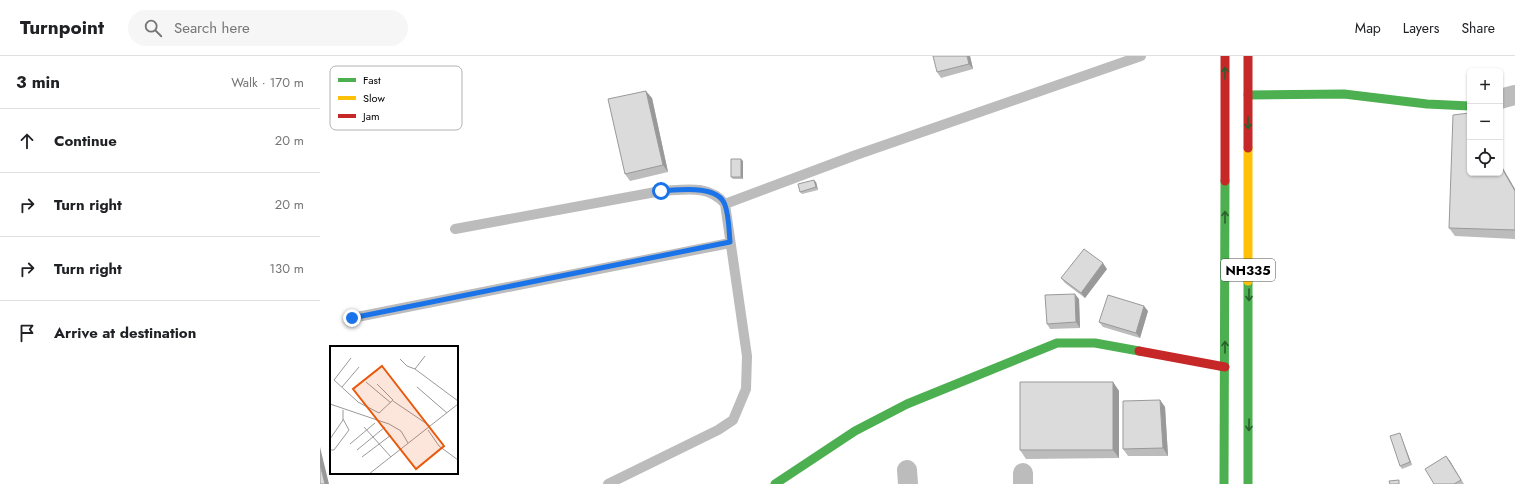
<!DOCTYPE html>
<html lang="en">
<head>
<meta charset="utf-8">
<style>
	:root { --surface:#fff; --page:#f6f6f6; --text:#202124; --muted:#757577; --line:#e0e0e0 }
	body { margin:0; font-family:Jost,sans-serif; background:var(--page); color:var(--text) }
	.controls { position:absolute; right:12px; top:12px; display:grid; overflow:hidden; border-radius:6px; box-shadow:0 1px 3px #0004 }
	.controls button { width:36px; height:36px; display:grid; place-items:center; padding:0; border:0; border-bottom:1px solid var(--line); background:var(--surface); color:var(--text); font:20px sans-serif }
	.stop { position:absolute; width:12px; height:12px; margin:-9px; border:3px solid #1a73e8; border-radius:50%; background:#fff }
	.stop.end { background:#1a73e8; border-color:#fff; box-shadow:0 1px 4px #0008 }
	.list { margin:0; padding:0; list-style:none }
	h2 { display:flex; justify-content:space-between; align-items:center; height:52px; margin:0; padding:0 16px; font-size:17px }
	h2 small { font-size:13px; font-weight:400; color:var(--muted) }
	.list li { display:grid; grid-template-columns:26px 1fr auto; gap:12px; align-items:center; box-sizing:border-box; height:64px; padding:0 16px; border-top:1px solid var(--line) }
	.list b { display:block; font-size:15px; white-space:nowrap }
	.list em { font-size:13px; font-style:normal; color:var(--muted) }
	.icon { flex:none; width:22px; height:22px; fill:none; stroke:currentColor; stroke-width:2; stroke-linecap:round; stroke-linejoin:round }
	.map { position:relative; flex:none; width:1195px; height:428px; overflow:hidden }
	header { display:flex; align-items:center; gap:24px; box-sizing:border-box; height:56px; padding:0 20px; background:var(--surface); border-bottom:1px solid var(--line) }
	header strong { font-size:19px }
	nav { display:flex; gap:22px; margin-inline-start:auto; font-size:14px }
	.search { width:280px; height:36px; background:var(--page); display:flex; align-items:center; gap:10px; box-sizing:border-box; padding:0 14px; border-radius:22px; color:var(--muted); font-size:15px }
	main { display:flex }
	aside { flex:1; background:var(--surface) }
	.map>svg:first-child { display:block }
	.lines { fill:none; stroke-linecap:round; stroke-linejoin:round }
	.lane { stroke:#bcbcbc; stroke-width:10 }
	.street { stroke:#bcbcbc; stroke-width:20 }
	.fast { stroke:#4caf50; stroke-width:9 }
	.slow { stroke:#ffc107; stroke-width:9 }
	.jam { stroke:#c62828; stroke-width:9 }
	.wall { fill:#bcbcbc }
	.shaded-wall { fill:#999 }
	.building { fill:#dbdbdb; stroke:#999 }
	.oneway { stroke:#2a602c }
	.route { stroke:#1a73e8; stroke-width:5 }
	.labels { text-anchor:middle; stroke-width:4; stroke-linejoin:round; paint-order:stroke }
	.shield { fill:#fff; stroke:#4c4c4c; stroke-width:1 }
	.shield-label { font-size:13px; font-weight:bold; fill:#000 }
	.inset-road { fill:none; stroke:#999; stroke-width:1 }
	.view { fill:#e8590c; fill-opacity:0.15; stroke:#e8590c; stroke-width:2 }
	.inset-edge { fill:none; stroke:#000; stroke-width:2 }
	.key { fill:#fff; stroke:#b2b2b2; stroke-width:1 }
	.key-label { font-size:11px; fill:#000 }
</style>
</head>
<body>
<header>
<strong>Turnpoint</strong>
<div class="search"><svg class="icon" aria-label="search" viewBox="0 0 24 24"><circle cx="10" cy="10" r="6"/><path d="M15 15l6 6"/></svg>Search here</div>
<nav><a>Map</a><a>Layers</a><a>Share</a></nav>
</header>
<main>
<aside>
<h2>3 min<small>Walk · 170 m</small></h2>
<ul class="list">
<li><svg class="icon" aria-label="ahead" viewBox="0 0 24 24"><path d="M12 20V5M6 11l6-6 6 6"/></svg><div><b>Continue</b></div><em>20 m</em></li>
<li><svg class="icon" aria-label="right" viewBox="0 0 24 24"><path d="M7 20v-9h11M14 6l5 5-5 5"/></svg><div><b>Turn right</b></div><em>20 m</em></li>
<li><svg class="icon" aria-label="right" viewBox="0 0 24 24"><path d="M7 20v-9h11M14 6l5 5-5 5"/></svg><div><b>Turn right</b></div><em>130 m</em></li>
<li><svg class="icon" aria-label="arrive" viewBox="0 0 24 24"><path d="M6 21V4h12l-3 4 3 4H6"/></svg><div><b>Arrive at destination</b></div></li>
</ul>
</aside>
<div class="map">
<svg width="1195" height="428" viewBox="0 0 1195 428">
	<rect width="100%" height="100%" fill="#fff"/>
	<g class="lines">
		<path class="lane" d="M405,148L536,99L821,0
			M135,173L341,135C364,134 389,128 405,148L427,300L426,333L413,364L398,374L288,428
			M32,262L410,187"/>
		<path class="street" d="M1180,43L1195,39
			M587,414L588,428
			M703,417V428"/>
		<path class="fast" d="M928,39L1024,38L1107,48L1150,50
			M928,225V428
			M455,428L535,375L587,348L737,287H775L819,295
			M904,428L905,125"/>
		<path class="slow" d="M928,92V225"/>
		<path class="jam" d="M928,0V92
			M905,125V0
			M819,295L905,311"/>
	</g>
	<path class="wall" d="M650,0L653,13L621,22L617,16Z
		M332,42L348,116L310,125L305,118Z
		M423,105V123H413L411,121Z
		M496,126L498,134L482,138L480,136Z
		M1195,133V183L1135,180L1129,172Z
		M787,213L765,242L745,227L741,222Z
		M759,243L760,272L730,273L727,268Z
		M828,255L820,282L783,271L779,266Z
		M793,326L799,335V402L706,403L700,394Z
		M840,344L845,351L848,400H808L803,393Z
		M1081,380L1092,409L1082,413L1080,410Z
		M1126,400L1130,405L1144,428H1114Z"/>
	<path class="shaded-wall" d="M647,0H650L653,13L649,8Z
		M326,35L332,42L348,116L343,109Z
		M421,103L423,105V123L421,121Z
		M1180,107L1195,133V135L1180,109Z
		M494,124L496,126L498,134L496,131Z
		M783,207L787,213L765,242L761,237Z
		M755,238L759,243L760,272L756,266Z
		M824,250L828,255L820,282L816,277Z
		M793,326L799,335V402L793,394Z
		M840,344L845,351L848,400L843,392Z
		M1080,377L1081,380L1092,409L1090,406Z
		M0,391L9,428H5L0,408Z
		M1126,400L1130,405L1143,428L1141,424Z"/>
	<path class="building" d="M613,0H647L649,8L617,16Z
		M326,35L343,109L305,118L288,43Z
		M1149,57L1150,58V117H1180V109L1195,135V174L1129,172L1133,59Z
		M411,103H421V121H411Z
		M494,124L496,131L480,136L478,128Z
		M764,193L783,207L761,237L741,222Z
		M755,238L756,266L727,268L725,239Z
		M788,239L824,250L816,277L779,266Z
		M700,326H793V394H700Z
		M840,344L843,392L803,393V345Z
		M1080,377L1090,406L1080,410L1070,380Z
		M1126,400L1141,424L1134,428H1114L1105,413Z
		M0,408L5,428H0Z
		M1079,424V428H1070L1069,425Z"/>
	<defs><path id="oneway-shaft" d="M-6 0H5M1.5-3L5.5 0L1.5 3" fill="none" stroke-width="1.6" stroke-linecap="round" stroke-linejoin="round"/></defs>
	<g class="oneway">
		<use href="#oneway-shaft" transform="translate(905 17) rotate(-90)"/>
		<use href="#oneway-shaft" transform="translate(928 67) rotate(90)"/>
		<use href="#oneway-shaft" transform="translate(905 161) rotate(-90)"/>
		<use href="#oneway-shaft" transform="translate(929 239) rotate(90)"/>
		<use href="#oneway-shaft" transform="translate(905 291) rotate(-90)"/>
		<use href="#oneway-shaft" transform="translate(929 369) rotate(91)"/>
	</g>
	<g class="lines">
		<path class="route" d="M32,262L410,186C409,175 409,160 405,149C398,128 358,134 341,135"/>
	</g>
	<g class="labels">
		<rect class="shield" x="901" y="203" width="54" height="22" rx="3"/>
		<g class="shield-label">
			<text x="928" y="219">NH335</text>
		</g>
	</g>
	<g transform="translate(10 290)">
		<rect width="128" height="128" fill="#fff"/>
		<path class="inset-road" d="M21,12L4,34L28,56L49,67L63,54L47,38M70,13L77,20L85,23L128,55M85,23L95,10M36,36L61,57M12,41L29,21M87,41L117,67M63,55L100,80M0,58L59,78L71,85L78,97M34,81L61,111M98,84L109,100L128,114M0,93L13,74V64M20,98L45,77M0,104H4L19,84L13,73M27,104L55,81M32,111L61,89M39,128L128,58"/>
		<path class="view" d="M52,20L114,100L86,123L23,43Z"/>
		<rect width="128" height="128" class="inset-edge"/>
	</g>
	<rect x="10" y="10" width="132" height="64" rx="6" class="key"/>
	<rect x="18" y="22" width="18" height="4" fill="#4caf50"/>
	<rect x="18" y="40" width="18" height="4" fill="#ffc107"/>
	<rect x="18" y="58" width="18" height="4" fill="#c62828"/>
	<g class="key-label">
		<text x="43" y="28">Fast</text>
		<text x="43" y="46">Slow</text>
		<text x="43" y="64">Jam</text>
	</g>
</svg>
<div class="controls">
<button>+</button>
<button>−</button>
<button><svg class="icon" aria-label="locate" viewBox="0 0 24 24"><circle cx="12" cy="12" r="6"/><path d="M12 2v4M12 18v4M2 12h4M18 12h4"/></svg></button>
</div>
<div class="stop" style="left:341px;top:135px"></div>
<div class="stop end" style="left:32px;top:262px"></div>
</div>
</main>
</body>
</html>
